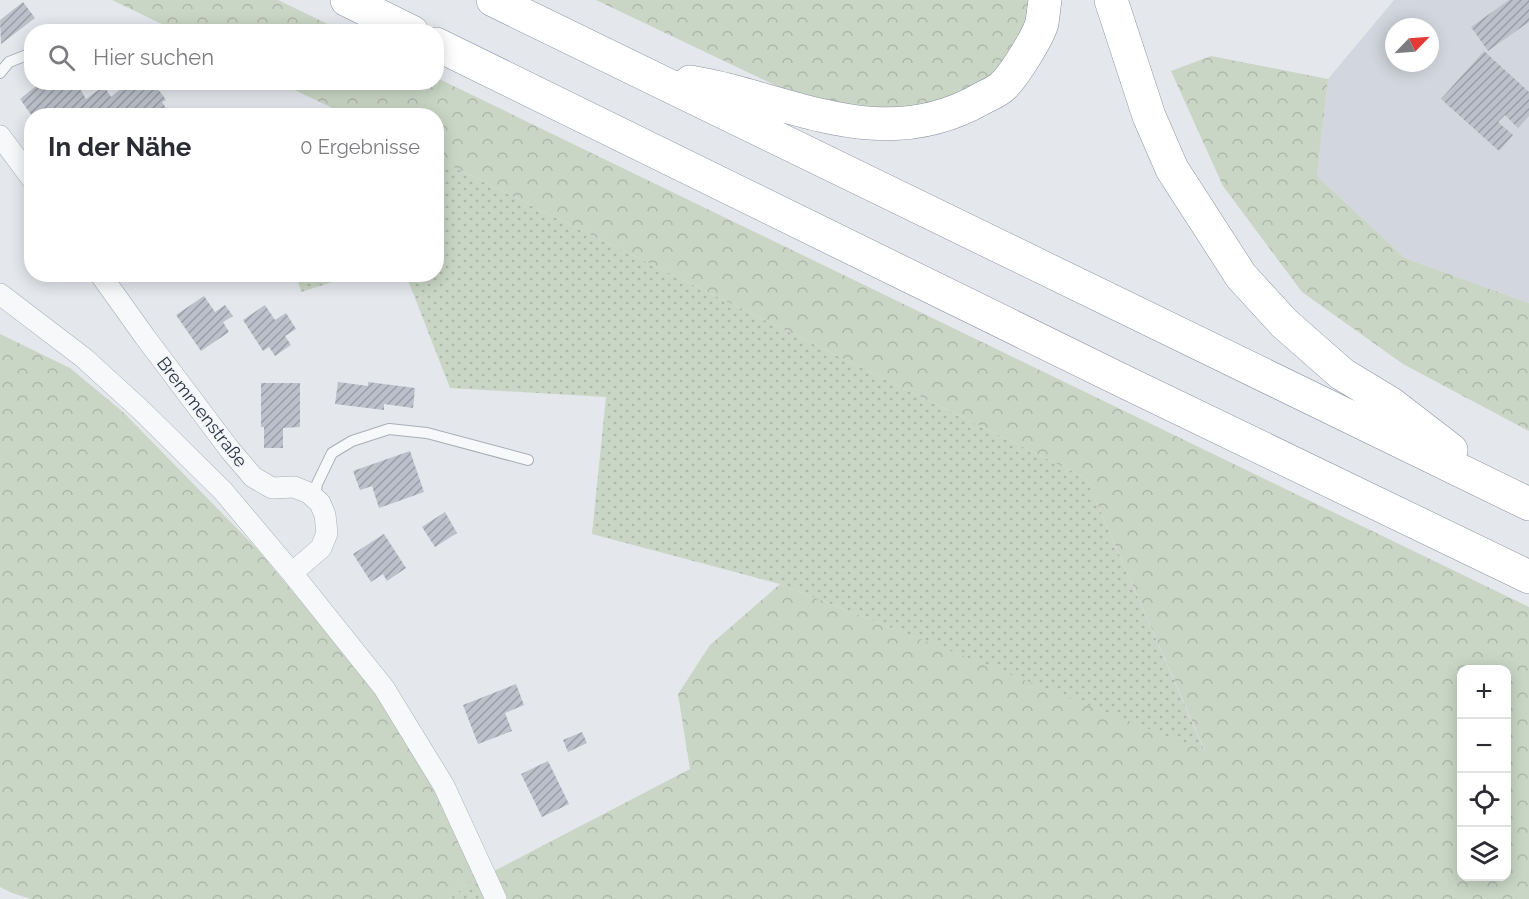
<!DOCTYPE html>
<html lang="de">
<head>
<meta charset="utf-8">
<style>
	:root { --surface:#fff; --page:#f2f2f3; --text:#2b2b33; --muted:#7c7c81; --line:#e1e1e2 }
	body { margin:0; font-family:Raleway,sans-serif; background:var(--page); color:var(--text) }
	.controls { position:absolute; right:18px; bottom:18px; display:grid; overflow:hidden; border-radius:12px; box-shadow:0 3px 15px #0003 }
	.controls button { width:54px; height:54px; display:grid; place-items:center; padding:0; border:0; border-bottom:2px solid var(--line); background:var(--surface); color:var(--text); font:30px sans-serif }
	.compass { position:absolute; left:1385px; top:18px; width:54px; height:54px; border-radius:50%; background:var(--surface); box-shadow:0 3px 15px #0003; rotate:65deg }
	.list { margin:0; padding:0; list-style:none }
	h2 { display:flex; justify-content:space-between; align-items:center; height:78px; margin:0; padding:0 24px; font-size:26px }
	h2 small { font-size:20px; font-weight:400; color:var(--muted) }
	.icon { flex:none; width:33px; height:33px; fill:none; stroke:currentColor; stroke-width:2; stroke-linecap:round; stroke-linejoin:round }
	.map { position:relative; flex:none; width:1529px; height:899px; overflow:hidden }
	.search { position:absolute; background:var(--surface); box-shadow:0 3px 15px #0003; left:24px; top:24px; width:420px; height:66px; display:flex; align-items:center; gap:15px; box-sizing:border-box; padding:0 21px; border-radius:24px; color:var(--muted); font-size:22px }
	.panel { position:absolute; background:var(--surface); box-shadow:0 3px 15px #0003; left:24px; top:108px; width:420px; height:174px; border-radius:24px }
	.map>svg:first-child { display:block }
	.built { fill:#d2d6de; fill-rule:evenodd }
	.grass { fill:url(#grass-dots) }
	.forest { fill:url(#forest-crowns); fill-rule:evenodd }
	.building { fill:url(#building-hatch) }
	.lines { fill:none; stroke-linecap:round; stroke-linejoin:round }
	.service-casing { stroke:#a9aeb7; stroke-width:12 }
	.minor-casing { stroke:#a9aeb7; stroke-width:22 }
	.motorway-casing { stroke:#8b94a3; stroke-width:34 }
	.service { stroke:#f7f8fa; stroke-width:10 }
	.minor { stroke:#f7f8fa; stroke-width:21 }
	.motorway { stroke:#fff; stroke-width:33 }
	.labels { text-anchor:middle; stroke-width:4.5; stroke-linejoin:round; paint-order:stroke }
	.street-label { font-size:18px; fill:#2b3445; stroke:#f4f6f9 }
</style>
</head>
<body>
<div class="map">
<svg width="1529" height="899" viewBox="0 0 1529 899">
	<defs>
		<pattern id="grass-dots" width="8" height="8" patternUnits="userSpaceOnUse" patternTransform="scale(1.5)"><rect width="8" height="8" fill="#c9d6c5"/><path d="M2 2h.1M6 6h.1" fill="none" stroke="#adb8ab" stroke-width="1.8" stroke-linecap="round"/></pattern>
		<pattern id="forest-crowns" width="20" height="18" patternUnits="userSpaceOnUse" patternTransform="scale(1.5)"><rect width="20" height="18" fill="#c9d6c5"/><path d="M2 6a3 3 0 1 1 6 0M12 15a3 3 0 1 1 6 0" fill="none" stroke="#adb8ab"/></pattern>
		<pattern id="building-hatch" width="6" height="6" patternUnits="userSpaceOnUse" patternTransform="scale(1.5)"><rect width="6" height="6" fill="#bbc0ca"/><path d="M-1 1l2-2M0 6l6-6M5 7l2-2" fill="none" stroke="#989da6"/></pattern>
	</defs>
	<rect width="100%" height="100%" fill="#e4e7ec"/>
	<path class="built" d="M1394,0H1529V303L1405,258L1317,176L1328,79ZM1394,27H1430V63H1394Z"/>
	<path class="grass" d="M437,159L1086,478L1205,752L780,584L592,534L606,397L450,388L406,275L436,274Z
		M296,274H354V275L301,292Z
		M477,877L488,899H449Z"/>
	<path class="forest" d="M112,0H278L342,31H176Z
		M596,0H1033L1018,49L992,83L883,116L810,102Z
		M1211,56L1328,79L1317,176L1405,258L1529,303V431L1403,364L1302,292L1223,186L1171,71Z
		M437,78L1529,607V899H506L494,871L690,769L678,694L710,645L780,584L1205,751L1086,478L437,159L436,116L347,115L280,83L436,82ZM1462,670H1506V876H1462Z
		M0,334L70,368L123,412L257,549L374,689L432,786L477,877L449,899H31L12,893L0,887Z"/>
	<path class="building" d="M1509,0H1529V22L1488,51L1471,27Z
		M23,2L35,18L1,44L0,20Z
		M1484,51L1529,92V116L1518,128L1505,115L1498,122L1513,135L1499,151L1441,99Z
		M41,82H76L86,99L104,86L111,97L129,82H166L158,89L166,100L162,102L171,116H32L20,99Z
		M204,296L215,312L225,305L233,316L223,322L229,332L201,351L176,315Z
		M265,305L275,320L286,313L296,329L285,336L291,345L275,356L269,347L263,351L243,320Z
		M338,382L368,386V382L415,388L413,408L384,404V410L335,404Z
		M261,383H300V427L283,428V448H264V427H261Z
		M410,451L424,492L379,508L372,486L360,490L353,471Z
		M445,512L457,533L435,547L422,527Z
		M384,534L406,568L387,581L383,574L371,582L353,554Z
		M516,684L524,705L505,713L512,731L478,744L463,705Z
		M582,732L587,743L568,752L563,740Z
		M548,761L569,804L542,817L521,774Z"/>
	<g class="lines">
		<defs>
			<path id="service" d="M0,73L9,62L32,53
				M315,498L317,484L332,453L352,441L389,429L427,433L528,460"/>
			<path id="minor" d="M0,136L32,179
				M100,274L145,337L230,450L253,477L272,488L294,487L309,493L320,503L325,515L327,533L321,548L292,573
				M0,294L84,358L142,411L223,491L292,573L384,688L444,786L496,899"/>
			<path id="motorway" d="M347,0L412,32
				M493,0L1529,504
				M1111,0L1149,116L1172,169L1241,276L1284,323L1342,374L1390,403L1451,450
				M436,44L1123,381L1529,577
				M690,82C706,85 723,88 739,93C823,116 898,146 981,99C988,95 999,91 1004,85C1015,74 1038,37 1042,23C1043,15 1044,7 1045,0"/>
		</defs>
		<use href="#service" class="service-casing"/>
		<use href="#minor" class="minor-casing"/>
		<use href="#motorway" class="motorway-casing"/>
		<use href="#service" class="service"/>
		<use href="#minor" class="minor"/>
		<use href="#motorway" class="motorway"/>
	</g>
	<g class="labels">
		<g class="street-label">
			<text transform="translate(202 412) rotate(52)" y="6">Bremmenstraße</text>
		</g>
	</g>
</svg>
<div class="controls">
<button>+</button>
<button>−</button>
<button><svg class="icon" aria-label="locate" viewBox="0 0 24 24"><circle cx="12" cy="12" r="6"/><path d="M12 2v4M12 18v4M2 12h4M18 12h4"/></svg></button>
<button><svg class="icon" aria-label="layers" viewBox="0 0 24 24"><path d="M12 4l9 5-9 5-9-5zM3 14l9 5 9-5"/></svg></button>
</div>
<svg class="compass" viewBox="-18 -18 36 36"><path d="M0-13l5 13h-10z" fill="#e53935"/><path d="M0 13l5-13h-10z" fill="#7c7c81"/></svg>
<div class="search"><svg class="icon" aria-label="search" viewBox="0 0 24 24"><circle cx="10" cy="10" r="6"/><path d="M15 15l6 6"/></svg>Hier suchen</div>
<section class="panel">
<h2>In der Nähe<small>0 Ergebnisse</small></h2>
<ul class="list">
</ul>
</section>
</div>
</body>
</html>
